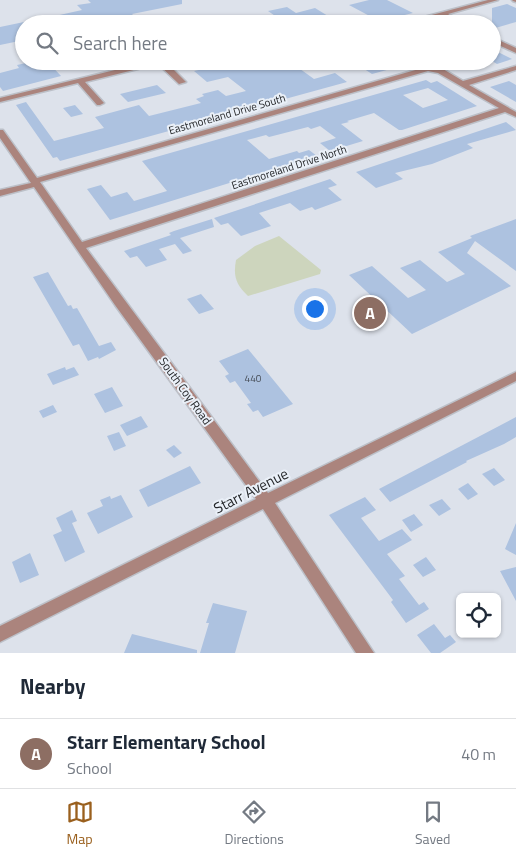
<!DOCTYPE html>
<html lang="en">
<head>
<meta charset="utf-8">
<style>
	:root { --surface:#fff; --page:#f6f6f7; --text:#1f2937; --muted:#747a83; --line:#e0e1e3; --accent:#9a601e }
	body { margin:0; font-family:"Titillium Web",sans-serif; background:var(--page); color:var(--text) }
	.controls { position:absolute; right:15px; bottom:15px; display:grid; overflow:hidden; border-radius:8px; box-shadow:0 1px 4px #0004 }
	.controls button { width:45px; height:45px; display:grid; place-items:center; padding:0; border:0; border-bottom:1px solid var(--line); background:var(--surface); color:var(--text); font:25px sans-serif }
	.you { position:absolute; left:314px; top:308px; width:18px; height:18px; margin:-12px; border:4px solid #fff; border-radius:50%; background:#1a73e8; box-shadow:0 0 0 8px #1a73e833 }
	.badge { display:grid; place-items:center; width:32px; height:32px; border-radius:50%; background:var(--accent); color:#fff; font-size:16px; font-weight:700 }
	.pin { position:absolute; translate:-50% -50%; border:2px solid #fff; box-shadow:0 1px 5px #0006 }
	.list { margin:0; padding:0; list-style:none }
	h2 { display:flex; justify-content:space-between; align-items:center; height:65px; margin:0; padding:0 20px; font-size:21px }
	h2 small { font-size:16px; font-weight:400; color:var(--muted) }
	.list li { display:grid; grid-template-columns:32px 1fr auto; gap:15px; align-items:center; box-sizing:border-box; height:70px; padding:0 20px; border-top:1px solid var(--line) }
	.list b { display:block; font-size:19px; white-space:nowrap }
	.list p { margin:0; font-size:16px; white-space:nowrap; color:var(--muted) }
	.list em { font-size:16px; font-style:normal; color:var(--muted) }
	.icon { flex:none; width:28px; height:28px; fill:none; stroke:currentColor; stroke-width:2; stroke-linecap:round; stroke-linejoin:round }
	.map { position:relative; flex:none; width:516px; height:653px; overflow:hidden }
	.search { position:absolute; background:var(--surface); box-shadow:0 1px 4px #0004; left:15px; right:15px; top:15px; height:55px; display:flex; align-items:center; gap:12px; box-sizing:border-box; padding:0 18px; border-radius:28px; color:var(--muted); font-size:19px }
	.sheet { height:135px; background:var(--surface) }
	nav { display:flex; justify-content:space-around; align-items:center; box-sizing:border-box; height:70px; border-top:1px solid var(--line); background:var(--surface); font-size:14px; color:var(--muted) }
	nav a { display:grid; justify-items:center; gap:2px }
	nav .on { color:var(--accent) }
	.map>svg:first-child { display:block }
	.green { fill:#cdd5bd }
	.building { fill:#adc2e0; fill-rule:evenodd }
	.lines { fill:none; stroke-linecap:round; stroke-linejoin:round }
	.minor-casing { stroke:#bcc0c8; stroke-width:3 }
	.minor { fill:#ab847d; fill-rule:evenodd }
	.labels { text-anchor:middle; stroke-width:4; stroke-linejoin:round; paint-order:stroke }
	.number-label { font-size:10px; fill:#464d57 }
	.far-street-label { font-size:11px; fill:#242629; stroke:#eaf0f8 }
	.street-label { font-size:12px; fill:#242629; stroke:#eaf0f8 }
	.near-street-label { font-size:15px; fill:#242629; stroke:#eaf0f8 }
</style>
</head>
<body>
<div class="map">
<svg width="516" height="653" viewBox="0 0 516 653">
	<rect width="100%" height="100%" fill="#dde2eb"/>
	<path class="green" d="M279,236L321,270L320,274L248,296C236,285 233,276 236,260L255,246Z"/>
	<path class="building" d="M88,0H182V4L132,14L136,18L102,24H37V20L82,10L77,5L91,3Z
		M369,0H387L413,13L379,21L349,5Z
		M507,4L516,8V22L492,29V8Z
		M287,7L296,13L315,8L341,24H287L268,11Z
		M24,22V40L0,45V27Z
		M492,49L512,59L497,64L492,61Z
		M35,61H47L61,76L3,91L0,87V73L19,68L17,65Z
		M241,61H289L314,79L335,73L347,82L60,161L57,157L53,158L16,105L26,102L54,141L104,128L95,117L139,105L149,116L201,103L196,99L204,96L202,94L218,90L226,96L246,91L228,77L207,82L194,71Z
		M352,61H406L409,64L372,74Z
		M426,80L431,83L437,81L477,106L402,130H399L374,113L347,121L349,122L341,124L363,141L330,151L320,143L336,138L320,126L311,129L308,127L269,137L266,135L247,140L269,159L297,151L299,153L309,150L317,156L110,220L87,189L101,185L111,197L127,192L134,201L167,191L142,161ZM428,88L448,100L423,108L403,95Z
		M509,81L516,85V102L490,87Z
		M157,85L166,93L128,102L120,94Z
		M75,105L83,114L71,117L63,108Z
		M506,122L516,130L467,144L473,148L432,164L395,173L403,179L376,188L356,172Z
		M330,179L337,185L328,188L342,200L315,210L312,207L300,211L290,203L259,213L271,226L241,236L228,223L221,225L214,218Z
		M212,219L214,227L180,238L192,251L183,254L175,244L159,249L167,260L146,267L137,256L130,258L124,251L171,235L169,233L174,231Z
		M516,219V271L475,241L467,253L511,286L412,334L349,275L372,266L408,298L426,290L400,268L420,260L447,282L465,274L438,252L472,238L470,236Z
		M48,272L68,306L71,305L73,309L77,308L99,346L111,342L116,350L99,359L98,357L88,361L79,344L73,346L33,277Z
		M201,294L214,309L199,314L187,299Z
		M248,349L293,404L263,417L258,410L253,412L247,404L251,403L235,381L230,383L225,376L229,374L219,361Z
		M65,367L66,370L74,367L79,375L53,385L47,374Z
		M112,387L123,406L105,413L94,394Z
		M53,405L57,412L43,418L39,411Z
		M141,416L148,427L127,436L120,425Z
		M516,417V437L504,444L466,461L467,462L390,502L379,489Z
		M119,432L126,446L114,451L107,436Z
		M174,445L182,453L174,458L166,450Z
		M190,466L201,483L148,507L139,490Z
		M494,468L505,480L494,486L482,474Z
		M468,483L478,494L468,500L458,489Z
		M121,495L133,517L98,534L87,513L103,506L100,500L110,496L111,499Z
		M365,497L376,510L361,518L379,541L402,529L412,540L387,554L405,576L399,579L419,605L424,602L429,609L406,623L391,602L393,600L329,515Z
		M442,499L451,509L439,516L429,505Z
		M72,510L77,521L72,523L85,552L65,562L53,535L62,531L56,518Z
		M414,514L423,525L411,532L402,520Z
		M516,523V555L505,549Z
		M30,553L39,575L20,583L12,562Z
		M426,557L436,570L423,577L413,565Z
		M516,567V601L500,571Z
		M213,603L247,611L235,653H200L209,623H206Z
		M434,624L445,638L450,635L456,642L440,653H431L417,635Z
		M132,634L197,650V653H124Z"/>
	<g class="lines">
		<defs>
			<path id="minor" d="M488,0H498L448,14L465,24H457L442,15L410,24H398Z
				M512,0H516V2L513,1Z
				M492,37L516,48V53L492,42Z
				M152,61H165L186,82L179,84L158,64L85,82L104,103L100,105H97L78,83L0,102V98Z
				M408,61H416L426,67L443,69L463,81L516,66V70L469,85L516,112V117L505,112L86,248L268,493L516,372V381L275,503L374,653H356L263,509L0,642V626L256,499L115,305L34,187L0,196V190L31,183L0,138V130H3L37,178L419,69ZM428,71L438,73L499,108L82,242L40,182Z"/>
		</defs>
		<use href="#minor" class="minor-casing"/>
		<use href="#minor" class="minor"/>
	</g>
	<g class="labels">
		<g class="number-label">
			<text x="253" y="382">440</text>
		</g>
		<g class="far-street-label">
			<text transform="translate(227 114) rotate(-16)" y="4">Eastmoreland Drive South</text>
			<text transform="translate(289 167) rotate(-18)" y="4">Eastmoreland Drive North</text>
		</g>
		<g class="street-label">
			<text transform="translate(185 391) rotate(54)" y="4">South Coy Road</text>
		</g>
		<g class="near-street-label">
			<text transform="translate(251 491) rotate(-27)" y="5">Starr Avenue</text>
		</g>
	</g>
</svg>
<div class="controls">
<button><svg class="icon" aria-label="locate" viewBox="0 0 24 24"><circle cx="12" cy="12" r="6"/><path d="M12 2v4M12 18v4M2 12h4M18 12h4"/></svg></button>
</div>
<div class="you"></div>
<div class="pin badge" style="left:370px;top:313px;background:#8d6e63">A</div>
<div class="search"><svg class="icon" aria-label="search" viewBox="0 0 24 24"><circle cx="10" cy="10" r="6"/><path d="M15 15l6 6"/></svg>Search here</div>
</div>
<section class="sheet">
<h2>Nearby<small></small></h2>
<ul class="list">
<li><span class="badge" style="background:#8d6e63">A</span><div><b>Starr Elementary School</b><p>School</p></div><em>40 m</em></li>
</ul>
</section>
<nav>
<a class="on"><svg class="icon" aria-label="map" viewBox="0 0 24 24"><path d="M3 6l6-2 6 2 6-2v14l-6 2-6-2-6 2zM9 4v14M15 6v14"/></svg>Map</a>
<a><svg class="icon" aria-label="directions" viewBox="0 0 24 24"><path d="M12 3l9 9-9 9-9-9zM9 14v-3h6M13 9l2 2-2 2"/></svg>Directions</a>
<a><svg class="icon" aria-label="saved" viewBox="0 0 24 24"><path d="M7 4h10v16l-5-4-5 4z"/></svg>Saved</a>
</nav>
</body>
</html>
